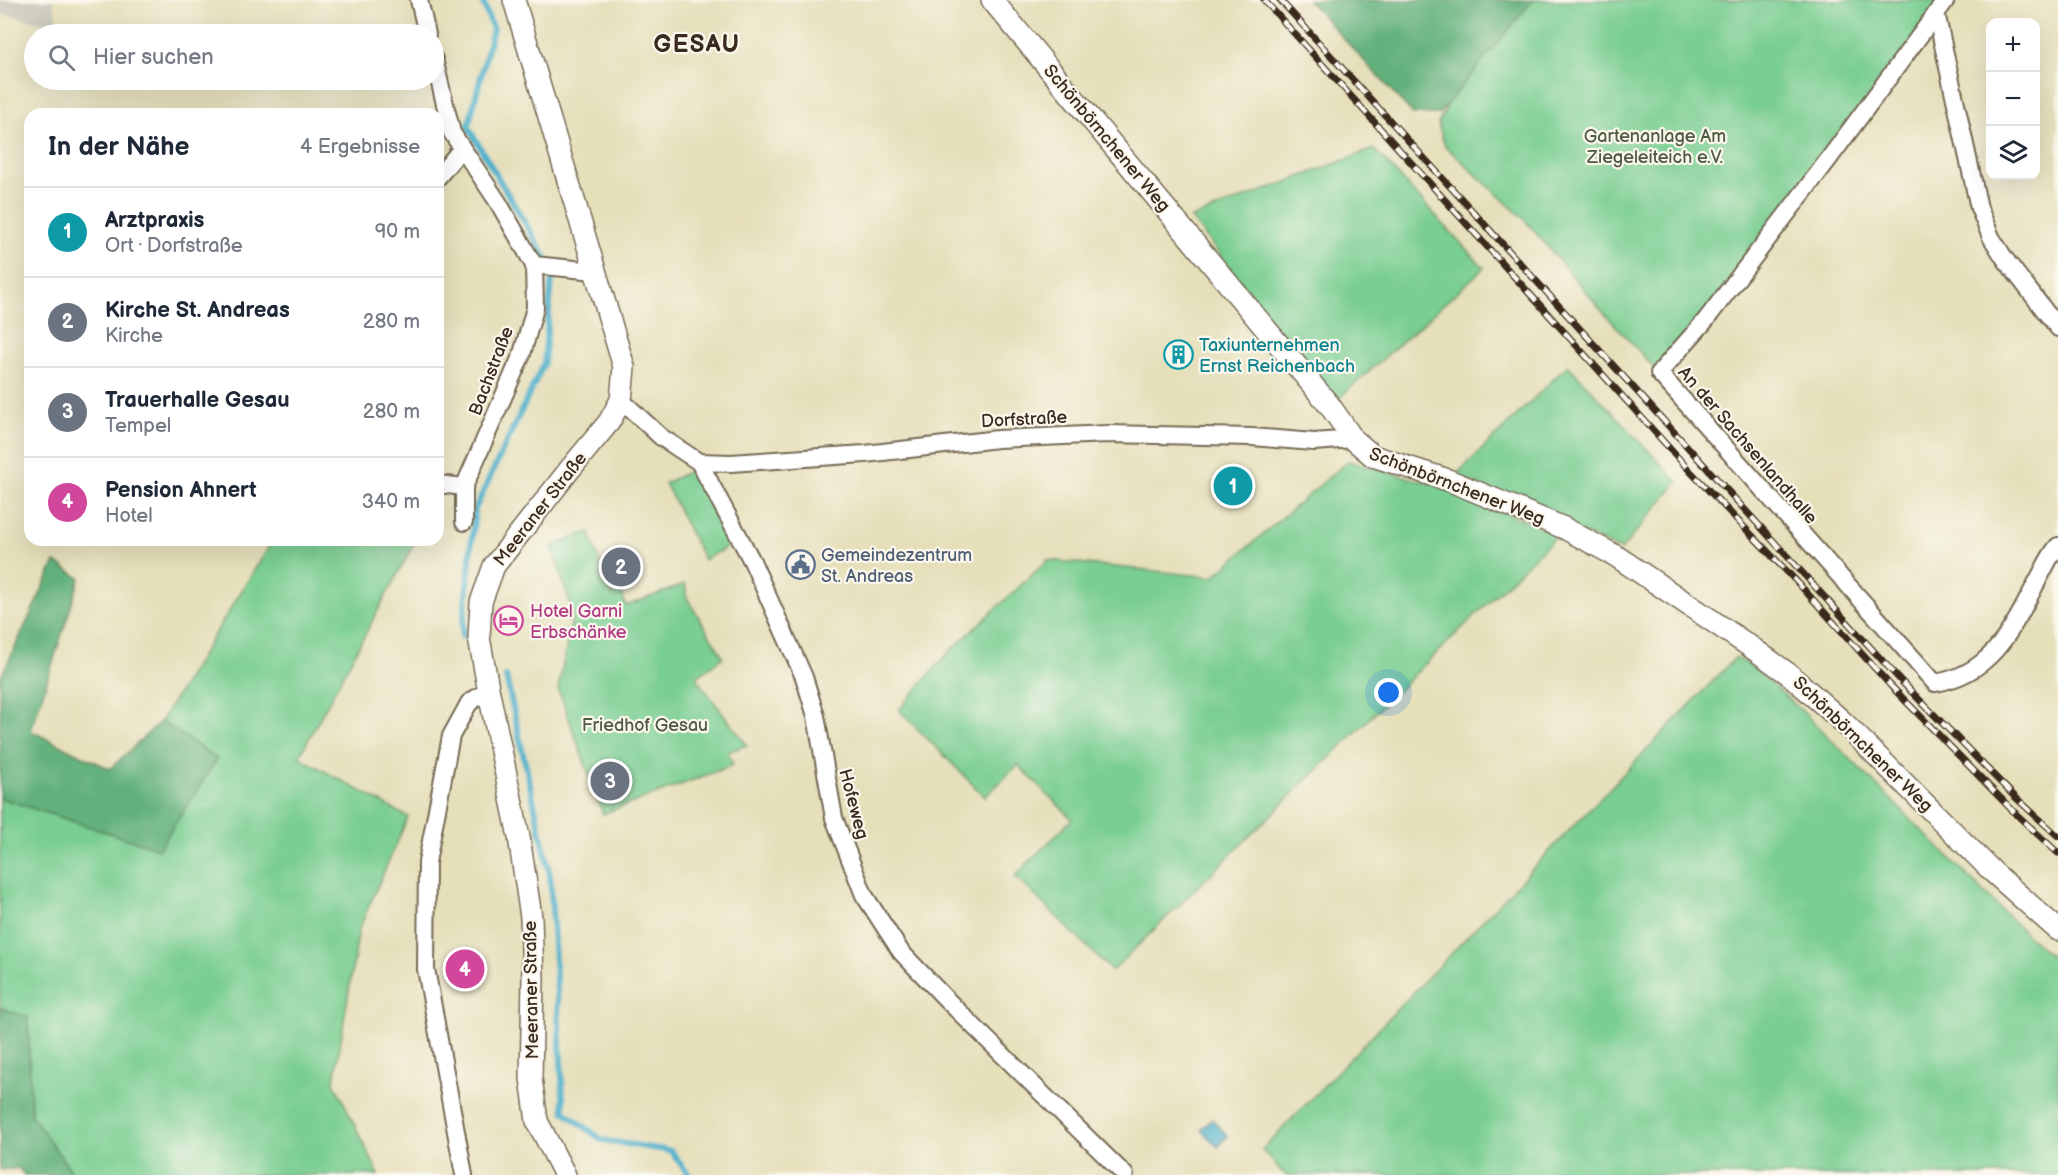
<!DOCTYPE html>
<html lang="de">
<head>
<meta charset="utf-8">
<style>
	:root { --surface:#fff; --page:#f2f2f3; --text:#1f2937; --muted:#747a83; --line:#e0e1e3; --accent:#111827 }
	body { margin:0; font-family:"Balsamiq Sans",sans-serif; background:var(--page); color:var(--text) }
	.controls { position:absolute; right:18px; top:18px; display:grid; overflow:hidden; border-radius:12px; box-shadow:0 6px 24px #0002 }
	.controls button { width:54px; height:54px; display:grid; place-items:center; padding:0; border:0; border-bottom:2px solid var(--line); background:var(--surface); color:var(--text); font:30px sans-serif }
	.you { position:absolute; left:1389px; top:693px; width:21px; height:21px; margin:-15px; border:4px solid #fff; border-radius:50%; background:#1a73e8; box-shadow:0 0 0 9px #1a73e833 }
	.badge { display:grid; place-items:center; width:39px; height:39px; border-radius:50%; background:var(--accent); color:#fff; font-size:20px; font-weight:700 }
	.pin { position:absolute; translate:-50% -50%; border:3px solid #fff; box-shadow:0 2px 6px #0006 }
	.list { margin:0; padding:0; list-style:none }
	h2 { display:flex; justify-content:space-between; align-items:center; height:78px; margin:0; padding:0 24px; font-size:26px }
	h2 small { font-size:20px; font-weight:400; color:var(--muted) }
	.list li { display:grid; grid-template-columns:39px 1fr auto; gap:18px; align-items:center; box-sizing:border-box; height:90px; padding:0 24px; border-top:2px solid var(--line) }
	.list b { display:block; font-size:22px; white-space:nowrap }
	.list p { margin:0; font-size:20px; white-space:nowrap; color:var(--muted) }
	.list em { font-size:20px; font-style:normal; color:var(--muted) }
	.icon { flex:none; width:33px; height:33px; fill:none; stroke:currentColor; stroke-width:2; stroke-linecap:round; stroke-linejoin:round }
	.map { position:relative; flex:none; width:2058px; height:1175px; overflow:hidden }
	.search { position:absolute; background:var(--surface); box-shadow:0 6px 24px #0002; left:24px; top:24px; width:420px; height:66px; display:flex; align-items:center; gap:15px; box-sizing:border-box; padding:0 21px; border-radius:33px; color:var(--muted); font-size:22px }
	.panel { position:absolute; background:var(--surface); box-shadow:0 6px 24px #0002; left:24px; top:108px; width:420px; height:438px; border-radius:18px }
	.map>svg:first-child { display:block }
	.industrial { fill:#c6c5b8 }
	.green { fill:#79ce92; stroke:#5a7c58; stroke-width:1.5 }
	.forest { fill:#62b17c; stroke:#4e6e4d; stroke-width:1.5 }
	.water { fill:#4cafcb; stroke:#446c74; stroke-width:1.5 }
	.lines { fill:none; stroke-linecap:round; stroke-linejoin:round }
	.stream { stroke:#4cafcb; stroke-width:6 }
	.minor-casing { stroke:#766955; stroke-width:20 }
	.tertiary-casing { stroke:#766955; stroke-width:24 }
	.minor { stroke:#fff; stroke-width:16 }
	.tertiary { stroke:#fff; stroke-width:21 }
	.rail-casing { stroke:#3b2a1e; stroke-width:7 }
	.rail { stroke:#fbf7ec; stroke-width:4.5; stroke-dasharray:14; stroke-linecap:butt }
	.labels { text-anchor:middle; stroke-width:4.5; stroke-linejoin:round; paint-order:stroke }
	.park-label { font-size:18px; fill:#4e5b41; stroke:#fbf7ec }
	.street-label { font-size:18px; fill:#3b2a1e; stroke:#fbf7ec }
	.culture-label { font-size:18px; fill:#0d838f; stroke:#fbf7ec; text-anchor:start }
	.service-label { font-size:18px; fill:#4e5e75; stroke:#fbf7ec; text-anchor:start }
	.hotel-label { font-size:18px; fill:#b23c85; stroke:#fbf7ec; text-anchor:start }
	.district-label { font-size:24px; font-weight:bold; letter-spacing:1.5px; fill:#3b2a1e; stroke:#fbf7ec }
</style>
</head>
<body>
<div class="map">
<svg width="2058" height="1175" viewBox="0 0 2058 1175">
	<rect width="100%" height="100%" fill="#fbf7ec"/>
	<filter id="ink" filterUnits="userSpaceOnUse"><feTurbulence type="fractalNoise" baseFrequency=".0167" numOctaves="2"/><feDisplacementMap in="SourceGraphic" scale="12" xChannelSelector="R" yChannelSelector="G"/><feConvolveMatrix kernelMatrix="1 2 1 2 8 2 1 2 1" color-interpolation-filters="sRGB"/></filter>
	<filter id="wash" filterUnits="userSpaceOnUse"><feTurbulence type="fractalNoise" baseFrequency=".008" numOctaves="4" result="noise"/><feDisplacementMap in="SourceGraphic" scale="24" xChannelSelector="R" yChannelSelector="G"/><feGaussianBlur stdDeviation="1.35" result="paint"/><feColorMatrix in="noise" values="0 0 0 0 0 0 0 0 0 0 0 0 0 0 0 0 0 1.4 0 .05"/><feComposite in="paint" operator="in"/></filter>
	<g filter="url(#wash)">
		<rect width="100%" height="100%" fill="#e5dfba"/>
		<path class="industrial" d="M0,0H53L59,26L0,14Z"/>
		<path class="green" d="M1533,0H1946L1659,373L1603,312L1524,219L1445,146L1438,124L1450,100Z
			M1374,149L1484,268L1335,402L1191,218Z
			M1568,365L1678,482L1621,550L1456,475Z
			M1348,461L1444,487L1558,534L1112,971L1015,876L1072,819L1018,765L985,797L899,710L949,652L1048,560L1213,577Z
			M696,468L734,543L704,560L665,483Z
			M589,532L612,594L621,591L626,606L685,584L687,598L723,657L696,678L747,745L728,752L733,765L603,814L558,689L573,614L552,546Z
			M273,540H412L415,542L299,757L408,817L359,929L334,1082L379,1175H74L31,1115L28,1018L0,1008V798L159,848L217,759L161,721Z
			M1736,657L1754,668L1799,708L2029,937L2058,962V1175H1285L1262,1150Z"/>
		<path class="forest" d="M1308,0H1533L1439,114H1413Z
			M55,562L80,578L31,731L110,769L161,721L217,759L159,849L0,798V679Z
			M0,1008L28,1017L31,1115L74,1175H24L19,1168L0,1170Z"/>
		<path class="water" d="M1212,1119L1228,1136L1218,1147L1201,1130Z"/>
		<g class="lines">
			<path class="stream" d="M462,636L475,509L544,363L553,270L468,127L493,29L482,0
				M506,677L550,875L564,1111L602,1140L671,1151L689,1175"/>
		</g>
	</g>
	<g filter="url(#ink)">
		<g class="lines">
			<defs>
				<path id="minor" d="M419,0L427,34
					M1946,0L1828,160L1705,321L1659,373L1935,683C1994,674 2014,625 2039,578C2045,567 2050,555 2058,546
					M1936,13L1979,208L1991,237L2005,259L2058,328
					M434,59L452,133L498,202L534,265L535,308L522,354L464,487V522
					M438,177L462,148
					M534,265L595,271
					M621,400L661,437L699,462L752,561L804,677L816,716L834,818L864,895L901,952L945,998L1125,1175
					M699,462L731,463L865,454L998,439L1108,434L1252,437L1314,442L1353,439
					M438,484L464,487
					M464,1175L426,969L427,862L451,736L469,703L479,696L489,693"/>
				<path id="tertiary" d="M514,0L624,367L621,400L609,422L570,469L494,566L481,602L479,637L489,693L519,837L531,917L533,979L531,1078L537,1121L565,1175
					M992,0L1330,406L1353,439L1373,456L1448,480L1564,528L1616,556L1748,645L1790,675L1843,722L1993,872L2058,930"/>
			</defs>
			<use href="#minor" class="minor-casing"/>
			<use href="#tertiary" class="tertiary-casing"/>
			<use href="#minor" class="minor"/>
			<use href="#tertiary" class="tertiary"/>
			<defs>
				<path id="rail" d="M1264,0L1690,471L1798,583L1890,685L2016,814L2058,853
					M1280,0L1902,682L2014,796L2058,836"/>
			</defs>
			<use href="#rail" class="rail-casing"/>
			<use href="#rail" class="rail"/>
		</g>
	</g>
	<defs>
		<symbol id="building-ring" viewBox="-11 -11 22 22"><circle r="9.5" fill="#fbf7ec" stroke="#0f9aa8" stroke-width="1.5"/><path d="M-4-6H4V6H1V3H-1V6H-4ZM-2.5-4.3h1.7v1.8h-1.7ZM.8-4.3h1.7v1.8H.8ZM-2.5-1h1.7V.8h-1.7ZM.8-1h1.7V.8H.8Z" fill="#0f9aa8"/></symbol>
		<symbol id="civic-ring" viewBox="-11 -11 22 22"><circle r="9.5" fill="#fbf7ec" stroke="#5c6f8a" stroke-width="1.5"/><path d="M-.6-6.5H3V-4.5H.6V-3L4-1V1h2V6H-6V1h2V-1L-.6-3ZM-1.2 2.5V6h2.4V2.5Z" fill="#5c6f8a"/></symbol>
		<symbol id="hotel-ring" viewBox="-11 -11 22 22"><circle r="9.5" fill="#fbf7ec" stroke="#d1479c" stroke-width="1.5"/><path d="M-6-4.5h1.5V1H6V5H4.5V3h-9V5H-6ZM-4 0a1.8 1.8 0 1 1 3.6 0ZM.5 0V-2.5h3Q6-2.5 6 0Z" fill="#d1479c"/></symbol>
	</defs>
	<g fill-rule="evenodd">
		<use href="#building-ring" x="1162" y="338" width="33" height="33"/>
		<use href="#civic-ring" x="784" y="548" width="33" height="33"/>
		<use href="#hotel-ring" x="492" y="604" width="33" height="33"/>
	</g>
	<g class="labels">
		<g class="park-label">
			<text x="1655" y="142">Gartenanlage Am<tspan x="1655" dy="21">Ziegeleiteich e.V.</tspan></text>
			<text x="645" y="731">Friedhof Gesau</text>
		</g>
		<g class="street-label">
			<text transform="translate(1107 138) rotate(50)" y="6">Schönbörnchener Weg</text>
			<text transform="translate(491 371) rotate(-69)" y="6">Bachstraße</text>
			<text transform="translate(1024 419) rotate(-3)" y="6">Dorfstraße</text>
			<text transform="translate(1748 445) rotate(49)" y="6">An der Sachsenlandhalle</text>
			<text transform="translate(1457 486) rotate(21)" y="6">Schönbörnchener Weg</text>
			<text transform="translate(540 509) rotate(-52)" y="6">Meeraner Straße</text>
			<text transform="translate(1863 744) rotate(44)" y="6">Schönbörnchener Weg</text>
			<text transform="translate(854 804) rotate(75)" y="6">Hofeweg</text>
			<text transform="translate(531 990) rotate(-91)" y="6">Meeraner Straße</text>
		</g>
		<g class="culture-label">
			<text x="1199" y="351">Taxiunternehmen<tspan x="1199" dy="21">Ernst Reichenbach</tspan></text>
		</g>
		<g class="service-label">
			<text x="821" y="561">Gemeindezentrum<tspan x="821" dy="21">St. Andreas</tspan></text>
		</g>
		<g class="hotel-label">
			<text x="530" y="617">Hotel Garni<tspan x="530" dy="21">Erbschänke</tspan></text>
		</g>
		<g class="district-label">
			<text x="697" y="52">GESAU</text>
		</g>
	</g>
</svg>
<div class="controls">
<button>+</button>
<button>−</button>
<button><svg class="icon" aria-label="layers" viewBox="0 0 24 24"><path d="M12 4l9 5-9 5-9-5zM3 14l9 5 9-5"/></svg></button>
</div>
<div class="you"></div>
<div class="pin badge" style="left:1233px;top:486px;background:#0f9aa8">1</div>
<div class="pin badge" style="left:621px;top:567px;background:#6b7280">2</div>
<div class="pin badge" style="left:610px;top:781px;background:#6b7280">3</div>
<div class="pin badge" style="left:465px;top:969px;background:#d1479c">4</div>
<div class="search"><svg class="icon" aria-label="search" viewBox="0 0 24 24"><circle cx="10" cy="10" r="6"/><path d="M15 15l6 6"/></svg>Hier suchen</div>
<section class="panel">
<h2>In der Nähe<small>4 Ergebnisse</small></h2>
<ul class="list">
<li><span class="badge" style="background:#0f9aa8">1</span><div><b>Arztpraxis</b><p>Ort · Dorfstraße</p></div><em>90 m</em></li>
<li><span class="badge" style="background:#6b7280">2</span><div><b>Kirche St. Andreas</b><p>Kirche</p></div><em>280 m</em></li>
<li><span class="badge" style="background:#6b7280">3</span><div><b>Trauerhalle Gesau</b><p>Tempel</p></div><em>280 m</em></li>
<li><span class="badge" style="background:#d1479c">4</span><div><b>Pension Ahnert</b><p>Hotel</p></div><em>340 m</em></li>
</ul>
</section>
</div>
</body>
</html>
